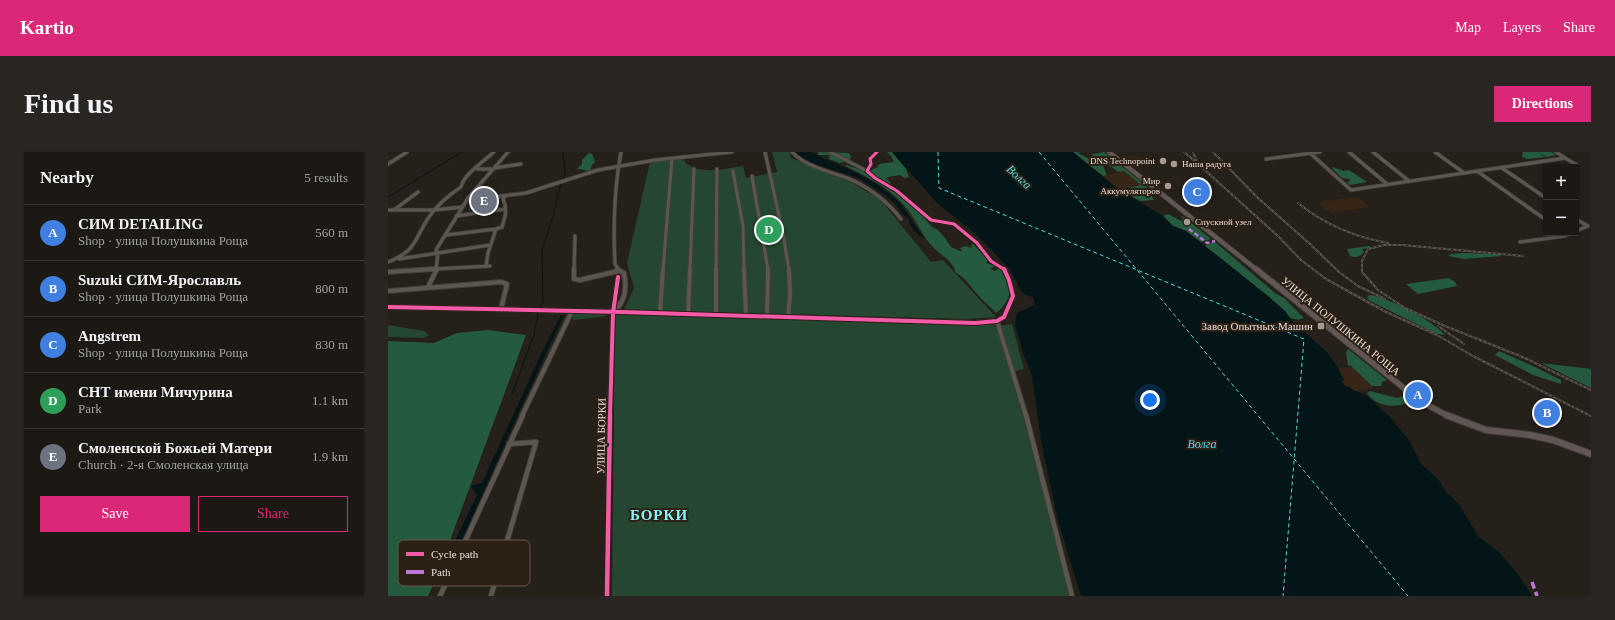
<!DOCTYPE html>
<html lang="en">
<head>
<meta charset="utf-8">
<style>
	:root { --surface:#1c1814; --page:#292522; --text:#f1f3f6; --muted:#a0a0a0; --line:#3a3734; --accent:#db2777 }
	body { margin:0; font-family:Georgia,serif; background:var(--page); color:var(--text) }
	.controls { position:absolute; right:12px; top:12px; display:grid; overflow:hidden; border-radius:0px; box-shadow:0 1px 3px #0004 }
	.controls button { width:36px; height:36px; display:grid; place-items:center; padding:0; border:0; border-bottom:1px solid var(--line); background:var(--surface); color:var(--text); font:20px sans-serif }
	.you { position:absolute; left:762px; top:248px; width:14px; height:14px; margin:-10px; border:3px solid #fff; border-radius:50%; background:#1a73e8; box-shadow:0 0 0 6px #1a73e833 }
	.badge { display:grid; place-items:center; width:26px; height:26px; border-radius:50%; background:var(--accent); color:#fff; font-size:13px; font-weight:700 }
	.pin { position:absolute; translate:-50% -50%; border:2px solid #fff; box-shadow:0 1px 4px #0006 }
	.list { margin:0; padding:0; list-style:none }
	h2 { display:flex; justify-content:space-between; align-items:center; height:52px; margin:0; padding:0 16px; font-size:17px }
	h2 small { font-size:13px; font-weight:400; color:var(--muted) }
	.list li { display:grid; grid-template-columns:26px 1fr auto; gap:12px; align-items:center; box-sizing:border-box; height:56px; padding:0 16px; border-top:1px solid var(--line) }
	.list b { display:block; font-size:15px; white-space:nowrap }
	.list p { margin:0; font-size:13px; white-space:nowrap; color:var(--muted) }
	.list em { font-size:13px; font-style:normal; color:var(--muted) }
	.actions { display:flex; gap:8px; padding:12px 16px }
	.actions a { flex:1; padding:9px 0; border:1px solid var(--accent); border-radius:0px; text-align:center; font-size:14px; color:var(--accent) }
	.actions .main { background:var(--accent); color:#fff }
	.map { position:relative; flex:none; width:1203px; height:444px; overflow:hidden; border-radius:0px }
	header { display:flex; align-items:center; gap:24px; box-sizing:border-box; height:56px; padding:0 20px; background:var(--accent); color:#fff }
	header strong { font-size:19px }
	nav { display:flex; gap:22px; margin-inline-start:auto; font-size:14px }
	.intro { display:flex; align-items:center; justify-content:space-between; box-sizing:border-box; height:96px; padding:0 24px }
	h1 { margin:0; font-size:28px }
	.button { padding:10px 18px; border-radius:0px; background:var(--accent); color:#fff; font-size:14px; font-weight:700 }
	main { display:flex; gap:24px; padding:0 24px }
	aside { flex:1; background:var(--surface); border-radius:0px; box-shadow:0 1px 3px #0004 }
	.map>svg:first-child { display:block }
	.built { fill:#372617 }
	.green { fill:#254732 }
	.forest { fill:#245a3d }
	.water { fill:#031517 }
	.lines { fill:none; stroke-linecap:round; stroke-linejoin:round }
	.stream { stroke:#031517; stroke-width:1 }
	.ferry { stroke:#54d8e3; stroke-width:1; stroke-dasharray:4 3; stroke-linecap:butt }
	.minor-far2-casing { stroke:#423c37; stroke-width:4.5 }
	.minor-far1-casing { stroke:#423c37; stroke-width:6 }
	.minor-casing { stroke:#423c37; stroke-width:6 }
	.major-far2-casing { stroke:#423c37; stroke-width:5.5 }
	.major-far1-casing { stroke:#423c37; stroke-width:7 }
	.major-casing { stroke:#423c37; stroke-width:8 }
	.minor-far2 { stroke:#5c5650; stroke-width:3 }
	.minor-far1 { stroke:#5c5650; stroke-width:4 }
	.minor { stroke:#5c5650; stroke-width:4.5 }
	.major-far2 { stroke:#615654; stroke-width:4 }
	.major-far1 { stroke:#615654; stroke-width:5 }
	.major { stroke:#615654; stroke-width:6 }
	.rail-casing { stroke:#5c5752; stroke-width:2 }
	.rail { stroke:#2c1f14; stroke-width:1; stroke-dasharray:2.5; stroke-linecap:butt }
	.quiet-far1 { stroke:#ba77d6; stroke-width:2.5; stroke-dasharray:4.5 2.5; stroke-linecap:butt }
	.quiet { stroke:#ba77d6; stroke-width:3.5; stroke-dasharray:7 3.5; stroke-linecap:butt }
	.cycleway-far2-casing { stroke:#2c1f14; stroke-width:5 }
	.cycleway-far1-casing { stroke:#2c1f14; stroke-width:6 }
	.cycleway-casing { stroke:#2c1f14; stroke-width:7 }
	.cycleway-far2 { stroke:#f35aa7; stroke-width:3 }
	.cycleway-far1 { stroke:#f35aa7; stroke-width:4 }
	.cycleway { stroke:#f35aa7; stroke-width:4.5 }
	.poi-dot { fill:#a39a94; stroke:#2c1f14; stroke-width:1.5 }
	.labels { text-anchor:middle; stroke-width:4; stroke-linejoin:round; paint-order:stroke }
	.far-poi-label { font-size:9px; fill:#e6dcd5; stroke:#2c1f14; text-anchor:end }
	.poi-label { font-size:11px; fill:#e6dcd5; stroke:#2c1f14; text-anchor:end }
	.street-label { font-size:11px; fill:#e6dcd5; stroke:#2c1f14 }
	.water-label { font-size:12px; font-style:italic; fill:#54d8e3; stroke:#2c1f14 }
	.district-label { font-size:15px; font-weight:bold; letter-spacing:1px; fill:#88f3f9; stroke:#2c1f14 }
	.key { fill:#2c1f14; stroke:#64584e; stroke-width:1 }
	.key-label { font-size:11px; fill:#e6dcd5 }
</style>
</head>
<body>
<header>
<strong>Kartio</strong>
<nav><a>Map</a><a>Layers</a><a>Share</a></nav>
</header>
<div class="intro"><h1>Find us</h1><a class="button">Directions</a></div>
<main>
<aside>
<h2>Nearby<small>5 results</small></h2>
<ul class="list">
<li><span class="badge" style="background:#3f7fe0">A</span><div><b>СИМ DETAILING</b><p>Shop · улица Полушкина Роща</p></div><em>560 m</em></li>
<li><span class="badge" style="background:#3f7fe0">B</span><div><b>Suzuki СИМ-Ярославль</b><p>Shop · улица Полушкина Роща</p></div><em>800 m</em></li>
<li><span class="badge" style="background:#3f7fe0">C</span><div><b>Angstrem</b><p>Shop · улица Полушкина Роща</p></div><em>830 m</em></li>
<li><span class="badge" style="background:#2e9e5b">D</span><div><b>СНТ имени Мичурина</b><p>Park</p></div><em>1.1 km</em></li>
<li><span class="badge" style="background:#6b7280">E</span><div><b>Смоленской Божьей Матери</b><p>Church · 2-я Смоленская улица</p></div><em>1.9 km</em></li>
</ul>
<div class="actions"><a class="main">Save</a><a>Share</a></div>
</aside>
<div class="map">
<svg width="1203" height="444" viewBox="0 0 1203 444">
	<rect width="100%" height="100%" fill="#26201a"/>
	<path class="built" d="M746,4L756,6L763,11L748,16L736,6Z
		M736,19L753,33L733,38L715,24Z
		M970,45L982,55L943,61L930,50Z
		M962,213L979,230L986,236L967,239L962,235L957,234L954,230L956,227L950,216H960Z"/>
	<path class="green" d="M384,0H401L403,6L455,26L492,47L543,110L555,108L608,165L579,167L236,158L246,136L239,111L262,10L296,6L297,11C314,23 336,17 355,14L358,26L389,20Z
		M91,47L90,51L109,49L107,55L80,58L86,48Z
		M189,161L217,162L219,164L185,168L184,163Z
		M227,162L606,173L607,175L624,172L636,217L622,220L639,278L682,444H224Z
		M0,173L36,179L41,183L36,186L0,185Z"/>
	<path class="forest" d="M430,0L461,1L463,5L461,7L464,8L452,11L441,7L442,3H430Z
		M499,0H504L518,17L521,25L516,26L512,23L500,25L498,26L503,31L501,33L506,39L527,55L544,75L550,78L557,86L563,95L572,99H574L572,96L577,94L584,96L583,93L585,92L600,108L598,111L608,114L602,117L607,119L611,116L617,121C618,126 620,131 621,136C623,146 615,156 608,161C602,154 596,150 590,143C582,135 579,126 568,121C564,108 555,105 546,96C535,86 529,69 520,58C504,37 480,25 457,14L459,13L478,20L490,15L491,12L506,10L503,4Z
		M685,0H693L690,1L715,14L719,23L715,24Z
		M716,0L758,34L766,48L752,49L733,38L753,33L736,19L730,20L721,13L714,11L715,10C712,8 707,7 703,5L705,2Z
		M1135,0H1163L1168,3L1159,5L1150,1L1157,5L1140,7L1134,5Z
		M201,1L204,2L207,10L204,13L202,19L189,17L194,12V8Z
		M945,15L955,19L961,18L979,30L962,33L959,30L962,29L961,27L954,26L944,16Z
		M780,62L793,69L795,67L793,64L796,65L823,87L813,90L798,79L785,74L775,64Z
		M826,89L888,142L896,146L916,166C912,168 905,168 901,165C875,140 846,116 817,94Z
		M981,94L983,96L974,97L976,100C972,105 968,106 962,104L959,97Z
		M1074,101L1109,102L1114,104L1076,107L1060,104L1063,102Z
		M1061,126L1067,130L1069,134L1030,142L1018,132Z
		M981,143C1000,145 1044,168 1057,183L1049,182L982,149L979,146Z
		M100,178L138,183L47,429L40,444H0V189L46,191L69,181Z
		M960,197L999,228L994,230L993,234H984L962,213L960,214L958,200Z
		M1111,199L1145,214L1173,228V232L1145,223L1107,203Z
		M1153,211L1203,217V236Z
		M982,239L1009,246L1015,244L1022,249C1009,258 987,254 979,241Z"/>
	<path class="water" d="M407,0H422L469,21L495,36L512,51L536,86C528,82 522,75 520,66C514,64 512,57 508,53C499,43 486,36 475,29C455,18 423,16 407,0Z
		M504,0H685L727,35L775,64L785,74L798,79L880,144L897,159L905,170L939,200L950,216L956,228L954,230L957,234L961,235L967,239L978,243L1000,263L1021,288L1033,312L1049,326L1059,341L1071,352L1090,384L1112,401L1132,425L1144,444H693L670,369L653,289L644,223L636,204L627,173L628,165L630,160L647,153L645,145L638,143L633,139L623,119L600,94L582,77L550,52Z
		M173,163H176L132,258L56,428L52,427L62,399L89,343L83,334L94,331L154,200Z"/>
	<g class="lines">
		<path class="stream" d="M175,0L177,19L175,28
			M0,45L74,0
			M151,156L155,150L154,98L165,64L173,31
			M124,242L146,183L150,161"/>
		<path class="ferry" d="M550,0L551,36L916,187L895,444
			M651,0L1020,444"/>
		<defs>
			<path id="minor-far2" d="M377,0L395,82L401,118
				M404,0C418,15 441,19 459,26C481,35 499,49 513,67
				M442,0L479,19
				M489,0L482,7L483,12L479,19L487,26L509,39L543,68L566,72L589,91L603,109L617,118
				M961,0L999,32
				M985,0L1021,29
				M1047,0L1076,21
				M1168,0L1177,6
				M922,1L963,38L1177,6L1189,13
				M878,7L932,0
				M0,12L19,0
				M106,16L133,12
				M1114,16L1158,46
				M89,17H104
				M345,19L355,74L356,118
				M1089,19L1158,68
				M364,24L380,118
				M79,48L138,41L210,18L267,8L344,0
				M0,58H46L75,55
				M6,58L30,40
				M68,64L117,57
				M1188,67L1200,74L1188,79
				M58,83L108,77
				M1132,90L1177,84L1183,81
				M11,107L102,93
				M0,110C29,99 26,87 41,65C49,53 61,43 73,35C75,23 96,9 106,0
				M98,114L100,101L108,77L114,75C117,65 120,57 115,47L117,44
				M29,118L102,114
				M48,118L50,101L48,98L80,46L120,0
				M186,118L187,84
				M231,118L227,112C225,74 226,37 233,0
				M275,118L284,6
				M302,118L306,17
				M328,118L329,17"/>
			<path id="minor-far1" d="M186,117V127L192,128L230,119
				M356,117L358,163
				M0,120L46,117
				M40,135L49,117
				M0,139L113,130L119,132L113,157
				M0,155L234,160L587,171L609,169L616,165L625,144L621,128L616,117
				M225,160C238,150 239,136 236,121L229,117
				M272,161L275,117
				M300,162L302,117
				M328,163V117
				M379,164L380,117
				M400,165L402,144L401,117
				M609,169L638,264
				M134,264L184,159
				M222,264L225,161L230,125"/>
			<path id="minor" d="M638,263L684,444
				M52,444L135,263
				M103,444L148,290L121,292
				M219,444L222,263"/>
			<path id="major-far2" d="M721,0L869,118"/>
			<path id="major-far1" d="M868,117L1032,249L1060,264"/>
			<path id="major" d="M1058,263L1098,278L1142,283L1165,288L1203,302"/>
		</defs>
		<use href="#minor-far2" class="minor-far2-casing"/>
		<use href="#minor-far1" class="minor-far1-casing"/>
		<use href="#minor" class="minor-casing"/>
		<use href="#major-far2" class="major-far2-casing"/>
		<use href="#major-far1" class="major-far1-casing"/>
		<use href="#major" class="major-casing"/>
		<use href="#minor-far2" class="minor-far2"/>
		<use href="#minor-far1" class="minor-far1"/>
		<use href="#minor" class="minor"/>
		<use href="#major-far2" class="major-far2"/>
		<use href="#major-far1" class="major-far1"/>
		<use href="#major" class="major"/>
		<defs>
			<path id="rail" d="M796,0L809,11
				M805,0L809,11L890,84L913,108L938,127L998,160L1049,183L1085,204L1203,264
				M825,0L870,46L922,92L951,120L970,134L997,147
				M910,51C937,73 966,85 1000,91
				M1135,104L1014,93H996L980,97L974,109V120L990,138L1017,156L1057,174L1137,206L1203,238
				M1050,174L1076,192"/>
		</defs>
		<use href="#rail" class="rail-casing"/>
		<use href="#rail" class="rail"/>
		<path class="quiet-far1" d="M801,77L819,91L827,89"/>
		<path class="quiet" d="M1144,430L1149,444"/>
		<defs>
			<path id="cycleway-far2" d="M489,0L482,7L483,12L479,19L487,26L509,39L543,68L566,72L589,91L603,109L617,118"/>
			<path id="cycleway-far1" d="M0,155L234,160L587,171L609,169L616,165L625,144L621,128L616,117
				M222,264L225,161L230,125"/>
			<path id="cycleway" d="M219,444L222,263"/>
		</defs>
		<use href="#cycleway-far2" class="cycleway-far2-casing"/>
		<use href="#cycleway-far1" class="cycleway-far1-casing"/>
		<use href="#cycleway" class="cycleway-casing"/>
		<use href="#cycleway-far2" class="cycleway-far2"/>
		<use href="#cycleway-far1" class="cycleway-far1"/>
		<use href="#cycleway" class="cycleway"/>
	</g>
	<g class="poi-dot">
		<circle cx="775" cy="9" r="4"/>
		<circle cx="786" cy="12" r="4"/>
		<circle cx="780" cy="34" r="4"/>
		<circle cx="799" cy="70" r="4"/>
		<rect x="929" y="170" width="8" height="8" rx="2"/>
	</g>
	<g class="labels">
		<g class="far-poi-label">
			<text x="767" y="12">DNS Technopoint</text>
			<text x="794" y="15" text-anchor="start">Наша радуга</text>
			<text x="772" y="32">Мир<tspan x="772" dy="10">Аккумуляторов</tspan></text>
			<text x="807" y="73" text-anchor="start">Спускной узел</text>
		</g>
		<g class="poi-label">
			<text x="925" y="178">Завод Опытных Машин</text>
		</g>
		<g class="street-label">
			<text transform="translate(953 174) rotate(39)" y="4">УЛИЦА ПОЛУШКИНА РОЩА</text>
			<text transform="translate(213 284) rotate(-89)" y="4">УЛИЦА БОРКИ</text>
		</g>
		<g class="water-label">
			<text transform="translate(631 25) rotate(43)" y="4">Волга</text>
			<text x="814" y="296">Волга</text>
		</g>
		<g class="district-label">
			<text x="271" y="368">БОРКИ</text>
		</g>
	</g>
	<rect x="10" y="388" width="132" height="46" rx="6" class="key"/>
	<rect x="18" y="400" width="18" height="4" fill="#f35aa7"/>
	<rect x="18" y="418" width="18" height="4" fill="#ba77d6"/>
	<g class="key-label">
		<text x="43" y="406">Cycle path</text>
		<text x="43" y="424">Path</text>
	</g>
</svg>
<div class="controls">
<button>+</button>
<button>−</button>
</div>
<div class="you"></div>
<div class="pin badge" style="left:1030px;top:243px;background:#3f7fe0">A</div>
<div class="pin badge" style="left:1159px;top:261px;background:#3f7fe0">B</div>
<div class="pin badge" style="left:809px;top:40px;background:#3f7fe0">C</div>
<div class="pin badge" style="left:381px;top:78px;background:#2e9e5b">D</div>
<div class="pin badge" style="left:96px;top:49px;background:#6b7280">E</div>
</div>
</main>
</body>
</html>
